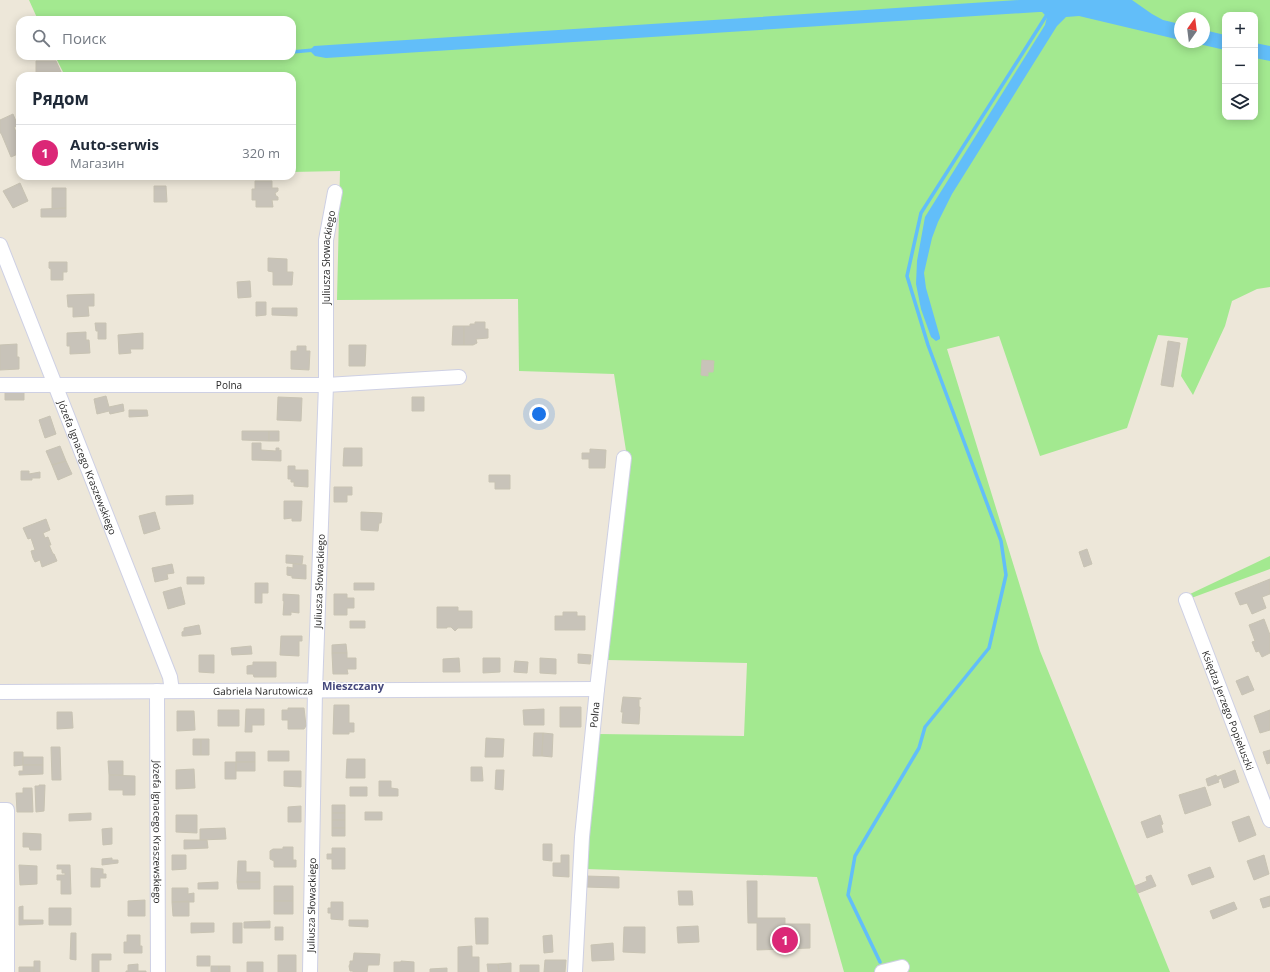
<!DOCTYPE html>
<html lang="ru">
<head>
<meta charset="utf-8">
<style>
	:root { --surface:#fff; --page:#f2f2f3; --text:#1f2937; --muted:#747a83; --line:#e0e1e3; --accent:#db2777 }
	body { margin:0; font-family:"Open Sans",sans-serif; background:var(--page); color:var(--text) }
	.controls { position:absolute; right:12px; top:12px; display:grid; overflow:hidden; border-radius:8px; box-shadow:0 2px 10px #0003 }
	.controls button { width:36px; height:36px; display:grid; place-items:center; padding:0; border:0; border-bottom:1px solid var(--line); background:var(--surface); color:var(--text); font:20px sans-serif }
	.compass { position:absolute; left:1174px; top:12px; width:36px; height:36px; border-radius:50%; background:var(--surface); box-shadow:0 2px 10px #0003; rotate:14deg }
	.you { position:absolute; left:539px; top:414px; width:14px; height:14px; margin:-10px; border:3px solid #fff; border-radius:50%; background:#1a73e8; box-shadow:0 0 0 6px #1a73e833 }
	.badge { display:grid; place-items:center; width:26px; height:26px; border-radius:50%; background:var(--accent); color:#fff; font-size:13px; font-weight:700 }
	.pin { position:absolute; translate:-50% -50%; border:2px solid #fff; box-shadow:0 1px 4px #0006 }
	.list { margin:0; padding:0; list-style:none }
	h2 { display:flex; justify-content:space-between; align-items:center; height:52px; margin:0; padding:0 16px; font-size:17px }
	h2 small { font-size:13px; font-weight:400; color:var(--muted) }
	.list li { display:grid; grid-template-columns:26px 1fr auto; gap:12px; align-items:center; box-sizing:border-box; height:56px; padding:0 16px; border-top:1px solid var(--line) }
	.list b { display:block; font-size:15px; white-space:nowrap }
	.list p { margin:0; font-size:13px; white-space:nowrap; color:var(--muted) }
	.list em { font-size:13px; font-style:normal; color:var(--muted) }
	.icon { flex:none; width:22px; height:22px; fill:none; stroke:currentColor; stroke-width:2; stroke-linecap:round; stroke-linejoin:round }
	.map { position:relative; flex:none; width:1270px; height:972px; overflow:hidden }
	.search { position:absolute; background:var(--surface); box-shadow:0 2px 10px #0003; left:16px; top:16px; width:280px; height:44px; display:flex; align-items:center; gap:10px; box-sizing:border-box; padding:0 14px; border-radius:12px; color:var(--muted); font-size:15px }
	.panel { position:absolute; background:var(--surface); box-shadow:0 2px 10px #0003; left:16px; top:72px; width:280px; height:108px; border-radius:12px }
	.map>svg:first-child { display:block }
	.green { fill:#a3e990; fill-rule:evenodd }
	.water { fill:#62bef9 }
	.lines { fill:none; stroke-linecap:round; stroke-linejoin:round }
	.stream { stroke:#62bef9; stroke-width:3.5 }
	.building { fill:#c8c3b9; stroke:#c8c3b3 }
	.minor-casing { stroke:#ced0e4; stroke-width:16 }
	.minor { stroke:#fff; stroke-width:14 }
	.labels { text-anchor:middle; stroke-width:3; stroke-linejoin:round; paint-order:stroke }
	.street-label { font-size:10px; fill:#292929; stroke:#fff }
	.neighbourhood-label { font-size:11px; font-weight:bold; fill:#46497d; stroke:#fff }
</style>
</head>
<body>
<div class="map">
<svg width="1270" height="972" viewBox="0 0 1270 972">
	<rect width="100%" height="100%" fill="#ede7d9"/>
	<path class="green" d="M29,0H1270V287L1257,289L1232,301L1225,326L1193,395L1181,376L1188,338L1158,335L1127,428L1040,456L999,336L947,349L1040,651L1170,972H844L817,877L586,869L599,734L744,736L747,663L608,660L627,457L614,374L519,371L518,299L337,300L340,171L292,172V76H65L55,56H292V20H38ZM1225,15H1255V117H1225ZM1180,18H1204V42H1180Z
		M1270,556V569L1186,600L1190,594Z"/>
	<path class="water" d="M1019,0H1132L1152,14L1163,20L1180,24V40L1079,16L1066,17L1057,26L952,194L938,222L932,238L924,273L926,288L940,337V339L936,341L931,337L921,309L916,284L917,261L925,217L1045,25L1047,17L1042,12H1039L326,58L315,56L311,52V49L314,46Z
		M1204,30L1225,35V50L1190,42H1204Z
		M1255,43L1270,46V61L1255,58Z"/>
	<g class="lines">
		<path class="stream" d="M292,52L314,50
			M880,962L848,895L855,856L919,748L925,727L989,648L1006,575L1001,541L928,345L907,276L921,213L1048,13"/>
	</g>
	<path class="building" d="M36,61H56L61,72H36Z
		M13,114L18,126L14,127L20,142V153L11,157L1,133H0V120Z
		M255,181H272V188H278V191L275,193L276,196L278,197V200H272L273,207H256V200H252V189H255Z
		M20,183L28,201L13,208L3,191Z
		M154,186H166L167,202H154Z
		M52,188H66V208L52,209Z
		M66,208V217H41V209Z
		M268,258L287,259V272H293L292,285H273V272L268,271Z
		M49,262H67V272H63V280H51V269L49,268Z
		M250,281L251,297L238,298L237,282Z
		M94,294V306H88L89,316L73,317V307H68L67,295Z
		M256,302H266V315L256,316Z
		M272,308H297V316L272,315Z
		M475,322H485V329H488V338L476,339L477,343L473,345H464V326H470V324H475Z
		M95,323H106V339H98V331H96Z
		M453,326H464V345H452Z
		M86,332V340H89L90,353L70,354V346H67V333Z
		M143,333V349H130L131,353L119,354L118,335Z
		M1168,341L1180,343L1173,387L1161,385Z
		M17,344V357H19V369L0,370V345Z
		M349,345H366L365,366H349Z
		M297,346H306V351H310L309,370L291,369V351H297Z
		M702,360L714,361L713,372H708V376L701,375Z
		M24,391V400H5V392Z
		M106,396L109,407L123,404L124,411L110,414L109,411L97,414L94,399Z
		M278,397L302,398L301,421L277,420Z
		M412,397H424V411H412Z
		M129,410H147L148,416L129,417Z
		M50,416L56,434L45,438L39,420Z
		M242,431H269V441L242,440Z
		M269,431H279V441H269Z
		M252,443H261V450L276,451V448H279V451L281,450V461L252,460Z
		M60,446L66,461L52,465L46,451Z
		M344,448H362V466H343Z
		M590,449L606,450L605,468H589V459H582V453H590Z
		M66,461L72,474L58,480L52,465Z
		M288,466H295V470H308V487L294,486V482H291V479H288Z
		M21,471H29V474L40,472V478H32V480H21Z
		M489,475H510V489H495V482H489Z
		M334,487H352V495H347V502H334Z
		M193,495V504L166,505V496Z
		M284,501H302L301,521H292V518L284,519Z
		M155,512L160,529L144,534L139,516Z
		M361,512L382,513L381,523H379L378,531L361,530Z
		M46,519L50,530L43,533L45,538L48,537L51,545H49L53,554H54L57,561L42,567L40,560L35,562L33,558L31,551L35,550L31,538L28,539L23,528Z
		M1087,549L1092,564L1084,567L1079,552Z
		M286,555L303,556L302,564L286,563Z
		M172,564L174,573L167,574L168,579L155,582L152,568Z
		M293,564L306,565V579L292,578V576L287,575V567L293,568Z
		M187,577H204V584H187Z
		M1270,579V594L1262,597L1266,608L1252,614L1247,603L1240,605L1235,593Z
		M255,583H268V593H262V603H255Z
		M354,583H374V590H354Z
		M181,587L185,604L168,609L163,592Z
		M283,594L299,595V613L291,612V615H283L284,601H283Z
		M334,594H347V598H354V608H347V615H334Z
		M437,607H458V611H472V628H458L455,631L451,627H447V628H437Z
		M563,612H577V616H585V630H555V616H563Z
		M1264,619L1270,635V653L1262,657L1259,651L1256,652L1252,642L1255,641L1249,625Z
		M350,621H365V628H350Z
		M199,625L201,634L185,636H182V632L184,631V628Z
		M281,636H302V641H299V656L280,655Z
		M346,644L347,653H332V645Z
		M251,646L252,654L232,655L231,648Z
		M332,653H347V658H356V669H347L348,674H333Z
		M578,654L591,655L590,664L578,663Z
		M199,655H214V673L199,672Z
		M459,658L460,672H443V659Z
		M483,658H500V672L483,673Z
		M540,658L556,659V674L540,673Z
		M515,661L528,662L527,673L514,672Z
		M253,662H276V677H254L253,674H247V666L253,665Z
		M1248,676L1254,690L1242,695L1236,681Z
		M623,697L641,698V699H639V707H640L639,724L622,723L623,712H621Z
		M334,705H349V723H354V732H349V734H333Z
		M560,707H581V727H560Z
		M288,708H304L306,726L304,729H288V720H282V710H288Z
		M246,709H264V725H252V732H245Z
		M544,709V725H524L523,710Z
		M218,710H239V726H218Z
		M1270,710V730L1260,733L1254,716Z
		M177,711H194L195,730L177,731Z
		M57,712H72L73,728L57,729Z
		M534,733H543L542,756H533Z
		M543,733L553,734L552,757L542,756Z
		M486,738L504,739L503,757H485Z
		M193,739H201V755H193Z
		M201,739H209V755H201Z
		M51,747H60L61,780H52Z
		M1270,750V763L1267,764L1263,752Z
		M268,751H289V761H268Z
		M14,752H23V765L14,766Z
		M236,752H255V762H236Z
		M23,757H43V765H23Z
		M347,759H365V778H346Z
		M108,761H123V775H109Z
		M225,762H236V779H225Z
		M236,762H255V771H236Z
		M23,765H43V774L19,775V771H23Z
		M471,767H482L483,781H471Z
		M194,769L195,788L176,789V770Z
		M496,770H504L503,790L495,789Z
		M1235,770L1239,782L1224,788L1221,778L1218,780L1219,782L1208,786L1206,779L1216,775L1217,777Z
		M284,771H301V787L284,786Z
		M109,775L135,776V795H123V790H109Z
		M379,781H391V788L398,789V796H379Z
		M39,785H45L44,811L36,812L35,786H39Z
		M350,787H367V796H350Z
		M1205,787L1211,805L1185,814L1179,795Z
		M23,788H32L33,812H17L16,793H23Z
		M332,805H345V813H332Z
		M301,806V822H288V807Z
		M365,812H382V820H365Z
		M91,813V820L69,821V814Z
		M332,813H345V820H332Z
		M176,815H197V833L176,832Z
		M1160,815L1163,824L1161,825L1163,832L1147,838L1141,822Z
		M1249,816L1256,835L1239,842L1232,822Z
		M332,820H345V828H332Z
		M112,828V844L103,845L102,829Z
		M225,828L226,839L200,840V829Z
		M332,828H345V836H332Z
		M23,833L41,834V850H30L29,847H23Z
		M184,840H207L208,848L184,849Z
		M543,844H552V861L543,860Z
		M283,847H293V860H296V867H274V861L270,859V851L273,849H283Z
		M332,848H345V869H332V859H327V854H332Z
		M172,855H186V869L172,870Z
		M561,855H569V877L553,876V863H561Z
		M1264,855L1269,874L1254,880L1247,861Z
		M112,858V860H118V863L102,865V859Z
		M238,861H246V872H260V882H237Z
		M19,865L37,866V884L20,885Z
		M57,865H70L71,894H61V880H57V875H65V873H62V869H57Z
		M1210,867L1214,877L1192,885L1188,875Z
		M91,868L103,869V874H106V878H100V887H91Z
		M1151,875L1156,886L1138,893L1135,886L1147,881L1146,877Z
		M585,876L619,877V888L585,887Z
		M747,881H757V918H785V924H810V948L757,950V923H748Z
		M218,882V889H198V883Z
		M237,882H260V889H238Z
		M274,886H293V901H274Z
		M172,888H188V894L194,893V902H172Z
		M678,891H692L693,905H679Z
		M1270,896V906L1263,908L1260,899Z
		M145,900V916H128V901Z
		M189,901V916H173L172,902Z
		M274,901H293V914H274Z
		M331,902H343V920L331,919V913H328V908H331Z
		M1234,902L1237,909L1213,919L1210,911Z
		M23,906V920H43V924L19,925V907Z
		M49,908H71V925H49Z
		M475,918H488V944H476Z
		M349,920H368V927L349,926Z
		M270,921V928H244V922Z
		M191,923H214V932L191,933Z
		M233,923H242V943H233Z
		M698,926L699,942L678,943L677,927Z
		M275,927H283V940H275Z
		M624,927H645V953L623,952Z
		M71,933H76V960L70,959Z
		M127,935H140V946H142V953H124V942H127Z
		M552,935L553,952L544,953L543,936Z
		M613,943L614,960L592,961L591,945Z
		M472,946V957H479V972H458V947Z
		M354,953L380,954L379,965H368L367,972H353V971H350L349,966L350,964V961H353Z
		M92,954H111V960H99V972H92Z
		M278,955H296V972H278Z
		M197,956H210V966H197Z
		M545,960H566L565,972H544Z
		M34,961H40V972H34Z
		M401,961L414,962V972H394V962H401Z
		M247,962H263V972H247Z
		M511,963V972H499L498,964Z
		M138,964V971H146V972H126V971H128V965Z
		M487,964H498L499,972H488Z
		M520,965H539V972H520Z
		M211,966H219V972H211Z
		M219,966H230V972H219Z
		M19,967H34V972H19Z
		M447,968V972H430V969Z"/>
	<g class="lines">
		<defs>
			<g id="minor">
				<path id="s1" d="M0,245L170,677L172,691"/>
				<path id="s2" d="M0,385H326L459,377"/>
				<path id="s3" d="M1186,600L1270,820"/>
				<path id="s4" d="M157,691L158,972"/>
				<path id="s5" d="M0,692L597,689"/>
				<path d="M0,810H7V972"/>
				<path id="s6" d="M310,972L315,690L326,385V240L335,192"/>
				<path id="s7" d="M575,972L582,837L597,689L624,458"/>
				<path d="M882,972L902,967"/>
			</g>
		</defs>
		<use href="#minor" class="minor-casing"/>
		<use href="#minor" class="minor"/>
	</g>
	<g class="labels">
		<g class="street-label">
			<text dy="4" stroke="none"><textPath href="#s6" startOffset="715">Juliusza Słowackiego</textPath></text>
			<text dy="4" stroke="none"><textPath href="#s2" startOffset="229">Polna</textPath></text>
			<text dy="4" stroke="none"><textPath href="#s1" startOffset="239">Józefa Ignacego Kraszewskiego</textPath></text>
			<text dy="4" stroke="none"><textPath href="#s6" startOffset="391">Juliusza Słowackiego</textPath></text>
			<text dy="4" stroke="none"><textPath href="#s5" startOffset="263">Gabriela Narutowicza</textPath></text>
			<text dy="4" stroke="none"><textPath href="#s3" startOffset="118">Księdza Jerzego Popiełuszki</textPath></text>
			<text dy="4" stroke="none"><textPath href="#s7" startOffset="258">Polna</textPath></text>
			<text dy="4" stroke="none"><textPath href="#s4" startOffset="141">Józefa Ignacego Kraszewskiego</textPath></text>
			<text dy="4" stroke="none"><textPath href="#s6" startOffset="67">Juliusza Słowackiego</textPath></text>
		</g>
		<g class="neighbourhood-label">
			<text x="353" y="690">Mieszczany</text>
		</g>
	</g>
</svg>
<div class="controls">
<button>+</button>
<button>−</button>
<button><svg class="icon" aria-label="layers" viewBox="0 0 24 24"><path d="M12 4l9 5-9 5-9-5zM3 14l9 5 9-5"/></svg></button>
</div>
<svg class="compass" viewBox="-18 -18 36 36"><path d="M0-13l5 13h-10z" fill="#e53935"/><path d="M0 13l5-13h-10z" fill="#747a83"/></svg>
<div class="you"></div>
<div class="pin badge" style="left:785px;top:940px">1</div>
<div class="search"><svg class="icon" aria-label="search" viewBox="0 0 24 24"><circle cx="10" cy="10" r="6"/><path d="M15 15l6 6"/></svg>Поиск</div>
<section class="panel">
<h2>Рядом<small></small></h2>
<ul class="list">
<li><span class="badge">1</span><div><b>Auto-serwis</b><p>Магазин</p></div><em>320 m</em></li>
</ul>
</section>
</div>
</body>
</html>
